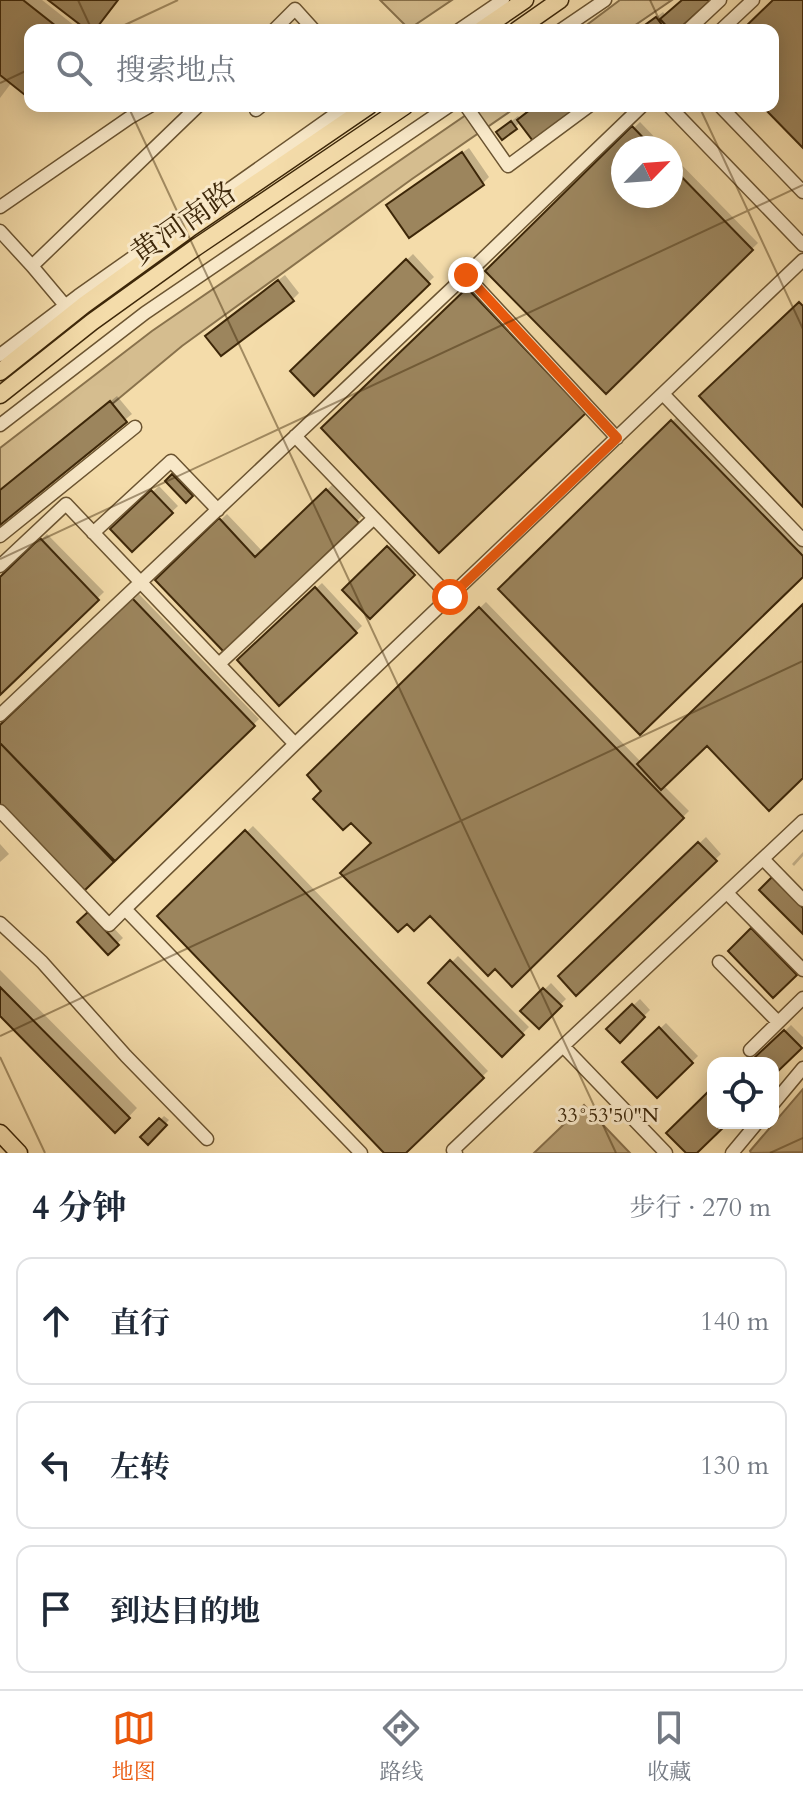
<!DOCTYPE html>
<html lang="zh">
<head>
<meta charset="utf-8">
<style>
	:root { --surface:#fff; --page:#f6f6f7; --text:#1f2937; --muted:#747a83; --line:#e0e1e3; --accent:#ea580c }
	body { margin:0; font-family:Cardo,"Noto Serif SC",serif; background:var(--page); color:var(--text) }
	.controls { position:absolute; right:24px; bottom:24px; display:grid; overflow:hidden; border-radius:16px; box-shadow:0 4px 20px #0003 }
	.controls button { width:72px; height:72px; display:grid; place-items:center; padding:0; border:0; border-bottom:2px solid var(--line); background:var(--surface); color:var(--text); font:40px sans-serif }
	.compass { position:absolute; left:611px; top:136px; width:72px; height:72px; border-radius:50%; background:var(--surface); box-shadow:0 4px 20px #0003; rotate:65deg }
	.stop { position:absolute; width:24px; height:24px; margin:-18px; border:6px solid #ea580c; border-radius:50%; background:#fff }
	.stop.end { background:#ea580c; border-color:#fff; box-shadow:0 2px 8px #0008 }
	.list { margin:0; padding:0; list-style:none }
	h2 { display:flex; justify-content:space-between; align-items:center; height:104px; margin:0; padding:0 32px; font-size:34px }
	h2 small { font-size:26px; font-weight:400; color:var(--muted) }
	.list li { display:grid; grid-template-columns:52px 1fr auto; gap:24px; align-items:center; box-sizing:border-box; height:128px; margin:0 16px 16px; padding:0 16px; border:2px solid var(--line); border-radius:16px }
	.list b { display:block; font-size:30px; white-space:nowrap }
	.list em { font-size:26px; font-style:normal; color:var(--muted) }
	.icon { flex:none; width:44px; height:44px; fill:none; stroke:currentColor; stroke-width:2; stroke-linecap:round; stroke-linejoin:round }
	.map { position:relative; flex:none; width:803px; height:1153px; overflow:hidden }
	.search { position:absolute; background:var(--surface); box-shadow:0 4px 20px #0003; left:24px; right:24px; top:24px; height:88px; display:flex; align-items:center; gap:20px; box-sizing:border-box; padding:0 28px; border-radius:16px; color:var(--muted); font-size:30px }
	.sheet { height:536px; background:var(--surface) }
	nav { display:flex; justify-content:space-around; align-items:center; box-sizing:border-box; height:112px; border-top:2px solid var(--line); background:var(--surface); font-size:22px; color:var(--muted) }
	nav a { display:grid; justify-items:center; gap:4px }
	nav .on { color:var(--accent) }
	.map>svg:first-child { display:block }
	.green { fill:#d5bd8f; stroke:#89724c; stroke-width:2 }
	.water { fill:#b69e73; stroke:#866e49; stroke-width:2 }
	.shadow { fill:#0003 }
	.building { fill:#9c855d; stroke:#3d2709; stroke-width:2 }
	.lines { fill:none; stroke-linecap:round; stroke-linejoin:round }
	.minor-casing { stroke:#6b5431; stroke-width:15 }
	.major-casing { stroke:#3d2709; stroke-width:19 }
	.minor { stroke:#f8e8c8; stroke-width:12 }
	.major { stroke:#f4dcaa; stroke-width:16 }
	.route { stroke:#ea580c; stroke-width:10 }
	.ticks { fill:none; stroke:#3d2709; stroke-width:2; stroke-opacity:0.45 }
	.labels { text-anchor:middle; stroke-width:6; stroke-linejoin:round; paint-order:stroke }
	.street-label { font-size:30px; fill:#3d2709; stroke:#f8e8c8 }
	.ticks-label { font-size:20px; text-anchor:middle; fill:#3d2709; stroke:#f8e8c8; stroke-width:6; stroke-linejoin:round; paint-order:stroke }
</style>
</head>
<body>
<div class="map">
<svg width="803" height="1153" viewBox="0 0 803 1153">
	<rect width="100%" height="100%" fill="#f4dcaa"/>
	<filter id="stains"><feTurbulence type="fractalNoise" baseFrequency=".0025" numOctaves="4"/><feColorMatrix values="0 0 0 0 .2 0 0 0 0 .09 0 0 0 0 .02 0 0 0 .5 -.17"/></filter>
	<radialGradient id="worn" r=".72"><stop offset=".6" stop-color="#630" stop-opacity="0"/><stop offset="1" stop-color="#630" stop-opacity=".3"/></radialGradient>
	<path class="green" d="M380,0H452L409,29Z
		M620,0H672L628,30H580Z
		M479,106H518L412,179L182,346L0,497V448L152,331Z"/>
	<path class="water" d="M803,1089V1152L751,1153L750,1151Z
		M584,1105L630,1153H534Z"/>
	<path class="shadow" d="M0,0H42L80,30H30V96L12,82L0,98Z
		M684,0H708L676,30H639L663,12L666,16Z
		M536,106H577L521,122L503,137L505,126L518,116L521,119Z
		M640,122L665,148H623V196H671V154L758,243L606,391L488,271Z
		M469,148L489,177L483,183L409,235L395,199Z
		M413,254L434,277L314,393L293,371Z
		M285,275L299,293L293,299L214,330Z
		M475,284L590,406L324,428Z
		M117,396L132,414L0,522V491Z
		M678,416L803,544V574L501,589Z
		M180,470L198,488L186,500L168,481Z
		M333,484L363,515L224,649L158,580L227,514L263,552Z
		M159,486L178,506L132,549L113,529Z
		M47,534L104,592L0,693V579Z
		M394,542L419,568L370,616L344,590Z
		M322,583L362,626L279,703L239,660Z
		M139,594L259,719L84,888L0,801V728Z
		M486,602L641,762L803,606V775L707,743L663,785L689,811L512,984L309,775Z
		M253,826L488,1071L403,1153H387L159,916Z
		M706,837L721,854L576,993L560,976Z
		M0,844L9,854L0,862Z
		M803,852V856L794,866L792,864Z
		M95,908L123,938L108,952L80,922Z
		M758,923L801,968L773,995L731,951Z
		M458,956L529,1027L502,1054L431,983Z
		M0,970L137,1108L116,1130L0,1013Z
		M551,983L566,999L539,1026L523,1011Z
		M640,999L650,1010L620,1040L609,1029Z
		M666,1023L698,1056L657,1096L625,1062Z
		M791,1025L803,1037V1044L773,1073V1063H740L750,1052L756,1059Z
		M164,1116L169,1120L148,1142L143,1137Z"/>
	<path class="building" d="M0,0H23L61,30H30V99L0,75Z
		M48,0H118L95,30H87Z
		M682,0H711L678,30H670L660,19Z
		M773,0H803V148L762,106H773V30H742Z
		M656,17L666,30H638Z
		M535,106H581L533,141L517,120Z
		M511,121L517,129L502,140L496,132Z
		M632,126L653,148H623V196H671V166L753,250L606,394L485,271Z
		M462,152L484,185L409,238L386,205Z
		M406,259L430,284L314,396L290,371Z
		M278,280L294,301L221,356L205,336Z
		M467,288L586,413L439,553L321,428Z
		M799,302L803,306V507L699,396Z
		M110,401L127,422L0,525V490Z
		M671,420L803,556V577L640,735L498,589Z
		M172,474L193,496L186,503L165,481Z
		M326,489L359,523L224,652L155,580L219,518L255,557Z
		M151,490L173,513L132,552L110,529Z
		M40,538L99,600L0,695V577Z
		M387,546L415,575L370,619L342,590Z
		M315,587L357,633L279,706L237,660Z
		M132,598L255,726L114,862L0,743V725Z
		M803,604V778L769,811L707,746L661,790L637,764Z
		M479,607L684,818L512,987L495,969L488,976L430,916L414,931L407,924L398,932L340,873L371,843L351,823L343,830L313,799L321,791L307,775Z
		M0,743L115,861L84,891L0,804Z
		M245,830L484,1078L406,1153H384L157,916Z
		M698,842L717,861L576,996L558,976Z
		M772,877L803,908V934L759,890Z
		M88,912L119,945L108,955L77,922Z
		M751,928L797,975L773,998L728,951Z
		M450,960L524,1035L502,1057L428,983Z
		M0,987L130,1118L115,1133L0,1016Z
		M543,988L562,1006L539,1029L520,1011Z
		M632,1004L645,1017L620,1043L606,1029Z
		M659,1027L693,1063L657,1098L622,1062Z
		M784,1030L802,1048L773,1076V1063H757L753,1059Z
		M713,1087V1123H728L697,1153H686L666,1133Z
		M159,1118L167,1125L148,1145L140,1137Z"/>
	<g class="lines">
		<defs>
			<path id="minor" d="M274,30L295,9L314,30
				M459,30L503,0
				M561,30L605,0
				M688,30L720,0
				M721,30L753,0
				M466,106L508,166L589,106
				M669,106L803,245
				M720,106L803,192
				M256,110L261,106
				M0,207L129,118L150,106
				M0,231L32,266L69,310
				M32,266L198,106
				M466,275L617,438
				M0,355L78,296L347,106
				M663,394L803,540
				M0,425L145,313L449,106
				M295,436L450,597
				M93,533L171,461L218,510
				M0,536L135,427
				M0,566L66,504L295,744
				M219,664L374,518
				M0,715L466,275L642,106
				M0,811L109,925L125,909
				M763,859L803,900
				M727,893L803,970
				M0,923L42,962L126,1056L207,1139
				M719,962L778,1022
				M563,1046L803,821
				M750,1050L803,998
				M773,1104L803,1068
				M361,1153L125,909L295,744L803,260
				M456,1153L453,1150L563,1046L666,1153
				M732,1153L757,1123"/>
			<path id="major" d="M481,30L525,0
				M517,30L560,0
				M0,372L84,305L189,229L369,106
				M0,395L92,322L195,248L405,106
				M0,1133L19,1153"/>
		</defs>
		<use href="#minor" class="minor-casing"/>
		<use href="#major" class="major-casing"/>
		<use href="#minor" class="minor"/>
		<use href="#major" class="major"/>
	</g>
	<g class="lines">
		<path class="route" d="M450,597L617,438L466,275"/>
	</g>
	<path class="ticks" d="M78,0L92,30M650,0L664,30M114,30L178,0M0,83L30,69M128,106L616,1153M699,106L803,329M0,559L803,185M0,1036L803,661M0,1057L45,1153M770,1153L803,1138"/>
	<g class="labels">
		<g class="street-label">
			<text transform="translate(183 223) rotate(-35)" y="10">黄河南路</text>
		</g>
	</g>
	<g class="ticks-label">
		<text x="608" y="1122">33°53'50"N</text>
	</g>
	<rect width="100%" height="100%" filter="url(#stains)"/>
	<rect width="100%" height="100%" fill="url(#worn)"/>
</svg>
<div class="controls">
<button><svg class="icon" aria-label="locate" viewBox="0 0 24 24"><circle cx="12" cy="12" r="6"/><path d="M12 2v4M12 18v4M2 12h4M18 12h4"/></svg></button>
</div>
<svg class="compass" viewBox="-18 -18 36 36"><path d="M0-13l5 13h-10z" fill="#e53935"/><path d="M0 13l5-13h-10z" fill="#747a83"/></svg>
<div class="stop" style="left:450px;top:597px"></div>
<div class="stop end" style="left:466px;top:275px"></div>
<div class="search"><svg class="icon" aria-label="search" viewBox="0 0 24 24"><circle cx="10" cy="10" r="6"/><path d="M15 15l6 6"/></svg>搜索地点</div>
</div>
<section class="sheet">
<h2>4 分钟<small>步行 · 270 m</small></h2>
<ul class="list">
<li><svg class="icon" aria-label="ahead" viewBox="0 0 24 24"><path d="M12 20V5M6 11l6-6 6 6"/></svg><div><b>直行</b></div><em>140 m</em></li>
<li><svg class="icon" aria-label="left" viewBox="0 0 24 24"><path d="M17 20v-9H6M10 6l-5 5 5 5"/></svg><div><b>左转</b></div><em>130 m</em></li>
<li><svg class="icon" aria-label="arrive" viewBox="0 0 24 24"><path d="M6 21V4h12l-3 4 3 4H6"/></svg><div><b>到达目的地</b></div></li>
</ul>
</section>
<nav>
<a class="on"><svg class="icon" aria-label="map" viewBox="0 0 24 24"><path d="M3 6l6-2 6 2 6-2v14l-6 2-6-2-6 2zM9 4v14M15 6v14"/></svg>地图</a>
<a><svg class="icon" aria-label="directions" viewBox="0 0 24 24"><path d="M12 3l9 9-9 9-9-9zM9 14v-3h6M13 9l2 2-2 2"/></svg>路线</a>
<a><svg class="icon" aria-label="saved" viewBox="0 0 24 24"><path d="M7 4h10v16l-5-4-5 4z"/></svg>收藏</a>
</nav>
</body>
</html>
